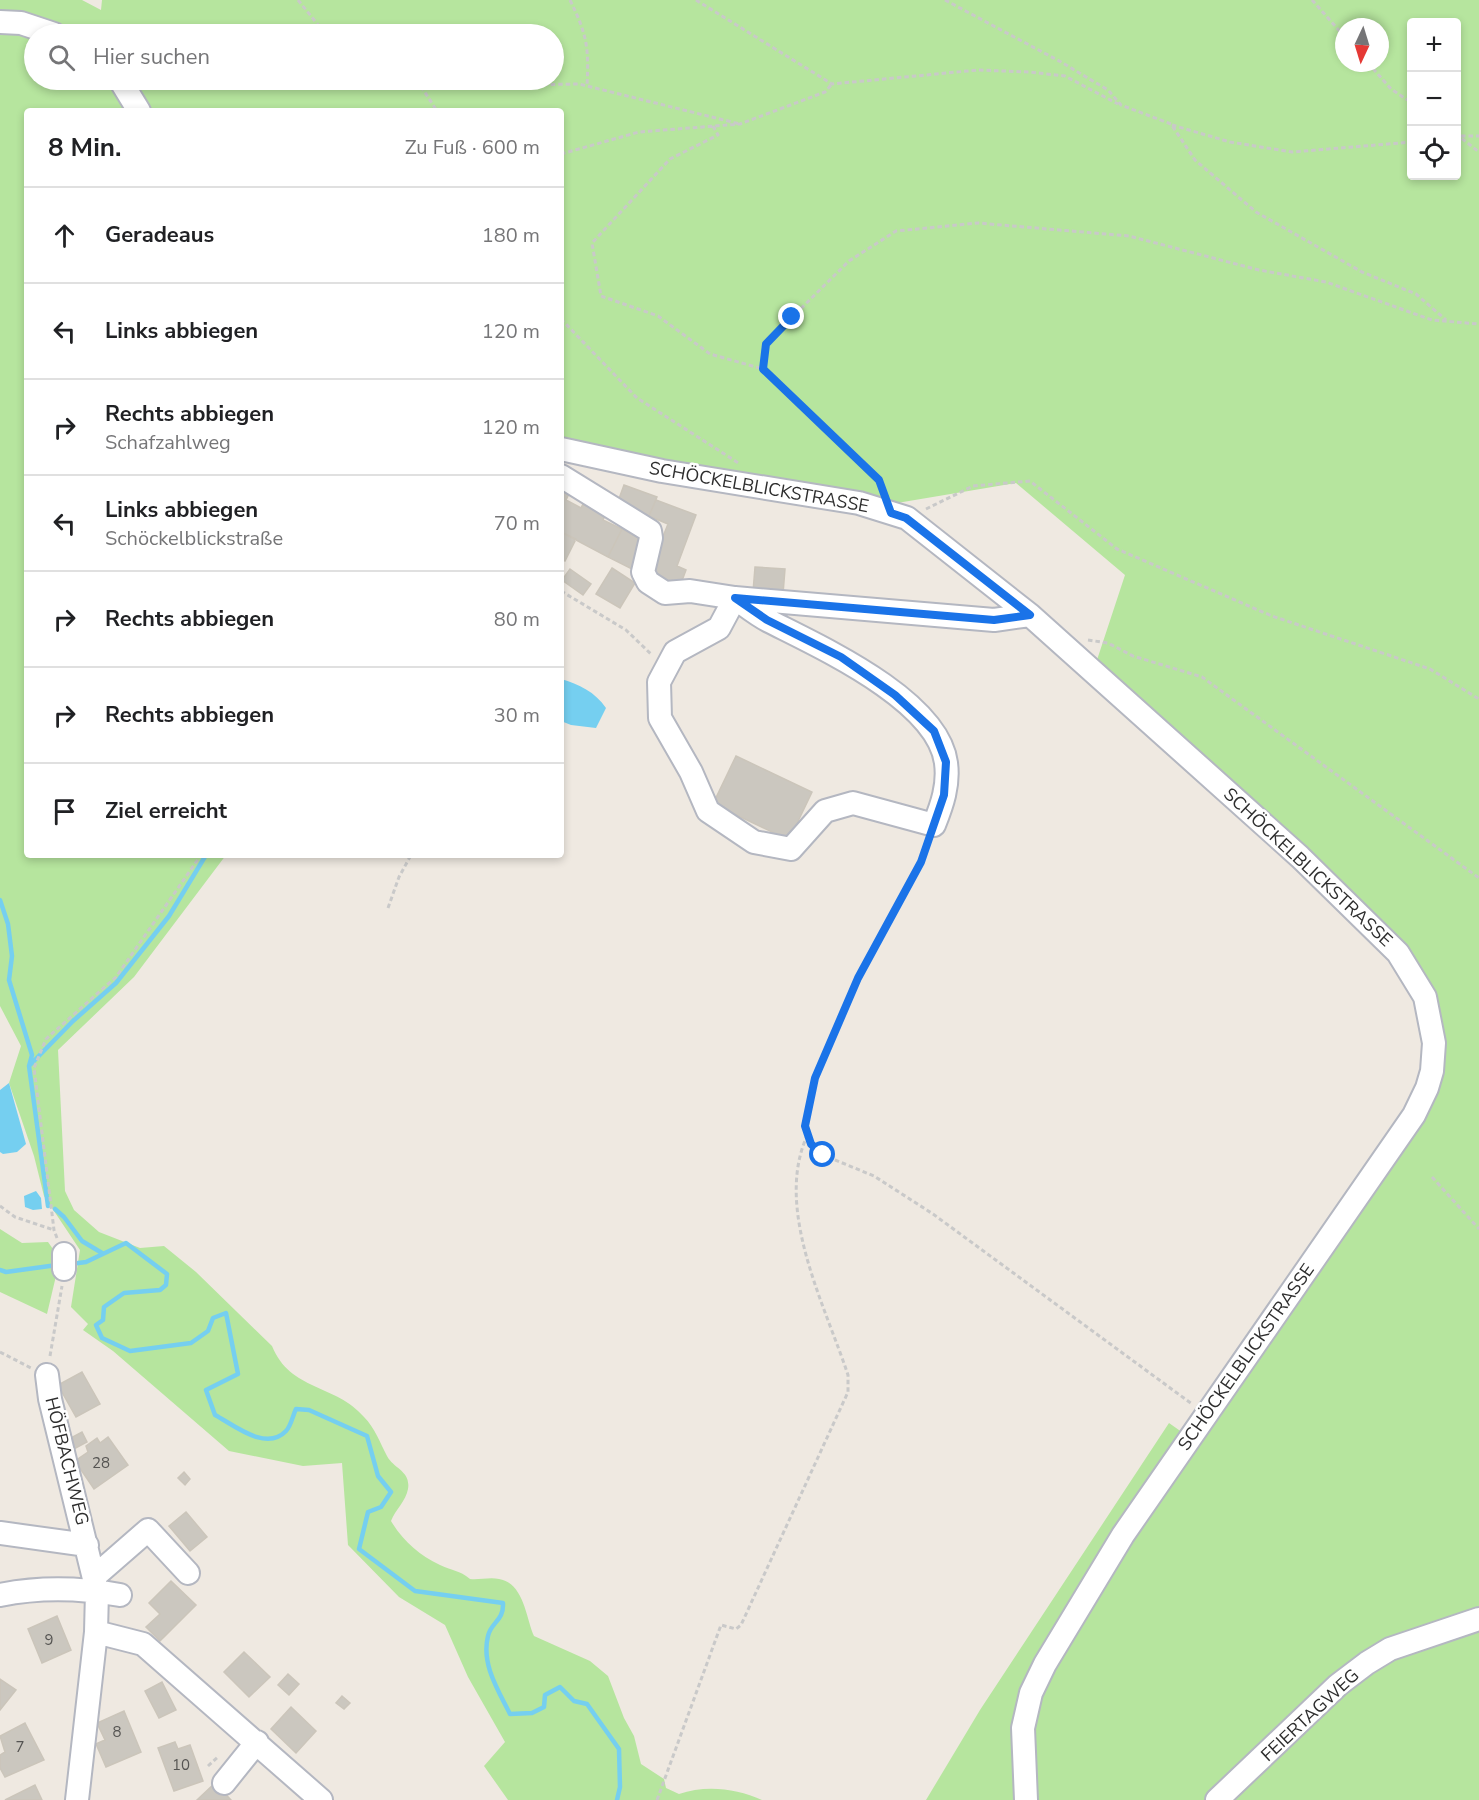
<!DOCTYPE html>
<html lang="de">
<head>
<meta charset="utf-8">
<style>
	:root { --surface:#fff; --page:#f6f6f6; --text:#202124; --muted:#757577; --line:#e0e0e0 }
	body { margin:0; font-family:"Nunito Sans",sans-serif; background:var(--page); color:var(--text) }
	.controls { position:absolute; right:18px; top:18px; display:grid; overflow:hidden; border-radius:6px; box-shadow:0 3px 9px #0003 }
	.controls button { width:54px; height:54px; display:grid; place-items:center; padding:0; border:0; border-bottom:2px solid var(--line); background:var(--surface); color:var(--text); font:30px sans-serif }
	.compass { position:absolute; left:1335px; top:18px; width:54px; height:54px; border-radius:50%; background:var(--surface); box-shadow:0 3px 9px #0003; rotate:184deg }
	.stop { position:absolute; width:18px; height:18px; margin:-14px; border:4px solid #1a73e8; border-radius:50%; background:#fff }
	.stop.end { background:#1a73e8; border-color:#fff; box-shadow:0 2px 6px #0008 }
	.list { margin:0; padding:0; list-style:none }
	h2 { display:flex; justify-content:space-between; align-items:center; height:78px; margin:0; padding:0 24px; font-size:26px }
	h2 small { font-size:20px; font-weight:400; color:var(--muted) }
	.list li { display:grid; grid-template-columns:39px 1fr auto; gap:18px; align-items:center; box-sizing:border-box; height:96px; padding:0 24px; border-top:2px solid var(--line) }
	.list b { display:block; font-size:22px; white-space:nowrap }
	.list p { margin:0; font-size:20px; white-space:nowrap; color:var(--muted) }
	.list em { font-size:20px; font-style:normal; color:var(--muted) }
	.icon { flex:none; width:33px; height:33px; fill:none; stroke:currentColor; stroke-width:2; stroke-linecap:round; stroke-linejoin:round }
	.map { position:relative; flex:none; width:1479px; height:1800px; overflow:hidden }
	.search { position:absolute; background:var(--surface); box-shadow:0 3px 9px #0003; left:24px; top:24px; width:540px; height:66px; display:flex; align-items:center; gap:15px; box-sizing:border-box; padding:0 21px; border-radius:33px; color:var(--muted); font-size:22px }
	.panel { position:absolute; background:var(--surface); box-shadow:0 3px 9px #0003; left:24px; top:108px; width:540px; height:750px; border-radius:6px }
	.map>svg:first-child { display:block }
	.green { fill:#b6e59e; fill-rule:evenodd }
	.water { fill:#75cff0 }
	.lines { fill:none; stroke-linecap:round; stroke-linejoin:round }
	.stream { stroke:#75cff0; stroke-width:4.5 }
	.building { fill:#cbc7bf; stroke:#cbc5ba; stroke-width:1.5 }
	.minor-casing { stroke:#b4b7c1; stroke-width:26 }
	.path { stroke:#c9c9c9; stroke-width:3; stroke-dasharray:4.5 3; stroke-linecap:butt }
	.minor { stroke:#fff; stroke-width:22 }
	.route { stroke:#1a73e8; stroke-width:8 }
	.labels { text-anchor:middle; stroke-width:5; stroke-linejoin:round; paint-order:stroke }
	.number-label { font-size:15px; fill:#555452 }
	.street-label { font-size:18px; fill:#2e2e2e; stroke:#fff }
</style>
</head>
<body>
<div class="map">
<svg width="1479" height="1800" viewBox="0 0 1479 1800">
	<rect width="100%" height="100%" fill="#efe9e1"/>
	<path class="green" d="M0,0H82L101,10L102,0H1479V1615L1404,1640L1211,1800H1033L1032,1716L1079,1618L1420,1119L1431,994L1096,663L1125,575L1016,483L897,503L561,445V111H27V855H226L134,977L58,1050L65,1191L74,1210L99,1232L140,1248L164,1246L196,1272L272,1346C290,1391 336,1384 364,1417C375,1428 380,1443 387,1456C394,1469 411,1471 408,1489C406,1501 395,1510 391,1521C403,1541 419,1555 440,1565C453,1571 459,1570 470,1579C479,1580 490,1577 499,1579C524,1583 526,1618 534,1636L590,1661L608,1676L624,1718L634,1736L641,1764L664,1779L666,1788L679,1794C705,1785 736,1788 762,1800H508L484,1766L505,1742L468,1677L445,1625L399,1597L348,1545L342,1463L303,1466L229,1451L113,1351L83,1330L88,1324L71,1307L80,1250L44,1196L34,1156L9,1083L21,1046L0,1006ZM1412,22H1456V176H1412ZM1344,27H1380V63H1344ZM34,34H554V80H34Z
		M0,1229L22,1243L48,1242L60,1259L47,1314L0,1292Z
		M1169,1423L1186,1435L1033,1671L1020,1800H926L980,1710Z
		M1479,1624V1800H1224L1369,1666Z"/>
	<path class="water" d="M561,679C579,684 595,692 606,708L596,728L571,725L561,721Z
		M9,1083L26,1144L17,1152L3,1154L0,1152V1090Z
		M36,1191L41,1198L42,1209L33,1210L25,1207L24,1196Z"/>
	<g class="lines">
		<path class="stream" d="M0,900L8,924L12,956L9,980L32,1055L29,1066L48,1206
			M30,1065L73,1021L116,983L169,916L206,855
			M55,1209L64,1217L82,1241L102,1253
			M71,1264L86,1262L126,1243L167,1274L166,1285L160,1290L124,1293L104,1307L103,1320L96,1325L102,1338L130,1351L191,1343L208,1331L213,1318L226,1313L238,1374L206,1390L215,1415C234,1425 266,1452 286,1431C291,1426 293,1415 296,1409L309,1410L367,1436L378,1476L391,1492L381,1507L368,1512L359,1549L415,1591L503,1603C504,1621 491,1622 488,1636C481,1664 498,1690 510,1714L532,1713L544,1707L545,1695L560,1687L574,1701L587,1704L619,1749L620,1787L617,1800
			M0,1270L6,1272L57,1265"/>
	</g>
	<path class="building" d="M561,482L572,488L566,500L581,508L583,504L605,516L603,520L622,529L608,557L561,532Z
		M624,485L657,497L649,516L616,507Z
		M656,500L696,515L677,566L686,570L680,586L648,574L668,524L649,516Z
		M622,529L648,543L634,570L608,557Z
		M561,532L576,539L565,561L561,559Z
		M755,567L785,569L783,594L753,592Z
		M612,568L635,583L620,608L596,594Z
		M570,569L591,584L583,595L562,580Z
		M736,756L812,792L789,840L713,804Z
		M82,1372L100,1404L76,1417L58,1385Z
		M82,1432L87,1442L72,1450L67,1440Z
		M108,1437L128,1465L94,1489L75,1461L88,1452L86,1446L97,1438L100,1443Z
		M184,1472L190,1479L185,1485L178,1478Z
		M186,1512L207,1537L190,1551L169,1526Z
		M171,1581L196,1605L160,1641L146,1627L160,1614L149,1603Z
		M57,1616L71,1650L42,1663L28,1629Z
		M244,1652L270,1677L249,1697L224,1672Z
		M288,1674L299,1684L289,1695L278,1685Z
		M0,1679L16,1690L0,1710Z
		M162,1682L176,1710L159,1718L145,1691Z
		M342,1696L350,1703L344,1709L336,1703Z
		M291,1707L316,1731L296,1753L271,1729Z
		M124,1711L141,1752L106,1767L96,1744L105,1740L97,1723Z
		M25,1723L44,1760L5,1777L0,1768V1755L5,1752L0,1736Z
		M175,1742L178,1749L190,1745L203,1781L174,1791L158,1748Z
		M215,1783L231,1800H197Z
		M35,1785L42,1800H5Z"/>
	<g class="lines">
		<defs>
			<path id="minor" d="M0,22L21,23L54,34
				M120,80L139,111
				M561,449L662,471L859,503L907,518L1030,615L1300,857L1398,953L1425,997L1434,1043L1432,1071L1427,1088L1414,1115L1123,1535L1045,1664L1031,1693L1023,1728L1026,1800
				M561,476L650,531L651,538L643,572L648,582L665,593L690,591L735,598L994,620L1030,615
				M735,598C746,606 757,615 769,621C820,647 938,700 946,763C949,785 942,805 934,825L853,803L825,811L791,849L754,842L708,811L691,772L660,718L659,682L675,652L719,628Z
				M64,1269V1254
				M47,1375L50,1399L97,1591L96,1632L77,1800
				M0,1533L87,1545
				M94,1577L148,1530L188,1573
				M0,1595C39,1587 81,1588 120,1595
				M96,1632L143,1644L321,1800
				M224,1783L257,1742
				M1217,1800L1338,1685L1367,1663L1390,1649L1479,1619"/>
		</defs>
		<use href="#minor" class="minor-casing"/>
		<path class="path" d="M298,0L319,26L335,34
			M570,0C587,35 589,47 587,86
			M696,0L832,84L978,70L1029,72L1065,76L1118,104
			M945,0L1061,62L1108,90L1121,105L1171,124L1195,160L1256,212L1362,272L1416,294L1446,320
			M1312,0L1344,36
			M1368,63L1391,89L1412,103
			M417,80L437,111
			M439,80L461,86L579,84L740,124
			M1172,125L1230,142L1292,152L1412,142
			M713,126L718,135L670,159L592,243L601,296L658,316L710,354L763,369
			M1456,134L1479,152
			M1461,136H1479
			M561,154L639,132L740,124L825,92L831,85
			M561,319L637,398L740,464
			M883,491L879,480L763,369L766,343L849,261L896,231L978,223L1129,236L1259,270L1326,282L1432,320L1479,324
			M926,509L973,486L1030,481L1117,549L1272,616L1430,669L1479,699
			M561,591L626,630L652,655
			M1088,640L1108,643L1133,656L1202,677L1479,878
			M928,841L910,883L858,978L824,1053L808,1107L805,1126L808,1139L823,1155L874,1176L933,1214L1192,1404
			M388,908L399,877L411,855
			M1432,1177L1479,1229
			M0,1206L15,1217L54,1230
			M57,1238L54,1230L34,1068L46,1039L116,977L201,855
			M0,1352L31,1368
			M50,1356L62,1286
			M208,1766L218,1757
			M657,1800L721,1625L736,1629L741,1625L848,1392V1375C825,1305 774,1209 807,1136"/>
		<use href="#minor" class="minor"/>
	</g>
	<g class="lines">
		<path class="route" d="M792,317L766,344L763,369L879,480L891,513L906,518L1030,615L994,620L735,598L767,620L841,657L895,695L934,731L946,762L944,795L921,862L858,978L815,1078L805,1126L811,1144L823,1155"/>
	</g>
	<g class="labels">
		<g class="number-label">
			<text x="101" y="1468">28</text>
			<text x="49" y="1645">9</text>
			<text x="117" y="1737">8</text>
			<text x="20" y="1752">7</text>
			<text x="181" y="1770">10</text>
		</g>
		<g class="street-label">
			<text transform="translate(759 487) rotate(10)" y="6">SCHÖCKELBLICKSTRASSE</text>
			<text transform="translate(1308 867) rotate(43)" y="6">SCHÖCKELBLICKSTRASSE</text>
			<text transform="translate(1246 1357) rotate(-55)" y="6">SCHÖCKELBLICKSTRASSE</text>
			<text transform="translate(67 1461) rotate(76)" y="6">HÖFBACHWEG</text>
			<text transform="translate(1310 1715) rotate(-43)" y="6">FEIERTAGWEG</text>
		</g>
	</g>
</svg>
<div class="controls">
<button>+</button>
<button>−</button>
<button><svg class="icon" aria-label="locate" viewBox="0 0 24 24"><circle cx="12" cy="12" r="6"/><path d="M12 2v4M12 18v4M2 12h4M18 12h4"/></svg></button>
</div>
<svg class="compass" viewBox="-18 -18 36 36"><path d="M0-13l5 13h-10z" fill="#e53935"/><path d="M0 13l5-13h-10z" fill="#757577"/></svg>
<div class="stop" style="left:823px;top:1155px"></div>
<div class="stop end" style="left:792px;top:317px"></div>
<div class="search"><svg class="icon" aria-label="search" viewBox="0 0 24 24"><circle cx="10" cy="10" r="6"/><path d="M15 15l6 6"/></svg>Hier suchen</div>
<section class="panel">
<h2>8 Min.<small>Zu Fuß · 600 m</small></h2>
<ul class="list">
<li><svg class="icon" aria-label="ahead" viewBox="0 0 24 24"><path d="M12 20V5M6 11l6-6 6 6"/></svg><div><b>Geradeaus</b></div><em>180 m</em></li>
<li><svg class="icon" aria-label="left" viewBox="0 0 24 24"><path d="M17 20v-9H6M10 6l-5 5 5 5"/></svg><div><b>Links abbiegen</b></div><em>120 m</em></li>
<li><svg class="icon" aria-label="right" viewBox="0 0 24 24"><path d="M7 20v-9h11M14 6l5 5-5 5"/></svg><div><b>Rechts abbiegen</b><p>Schafzahlweg</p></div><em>120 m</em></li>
<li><svg class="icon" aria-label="left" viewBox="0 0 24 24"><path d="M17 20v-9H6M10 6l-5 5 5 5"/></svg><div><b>Links abbiegen</b><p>Schöckelblickstraße</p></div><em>70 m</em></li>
<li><svg class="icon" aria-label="right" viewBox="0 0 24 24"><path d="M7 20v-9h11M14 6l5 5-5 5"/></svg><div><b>Rechts abbiegen</b></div><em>80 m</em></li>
<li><svg class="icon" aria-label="right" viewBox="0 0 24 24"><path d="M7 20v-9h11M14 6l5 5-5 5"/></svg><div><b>Rechts abbiegen</b></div><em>30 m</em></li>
<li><svg class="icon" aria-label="arrive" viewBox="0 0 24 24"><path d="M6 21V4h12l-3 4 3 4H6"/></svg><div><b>Ziel erreicht</b></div></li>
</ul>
</section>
</div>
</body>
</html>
